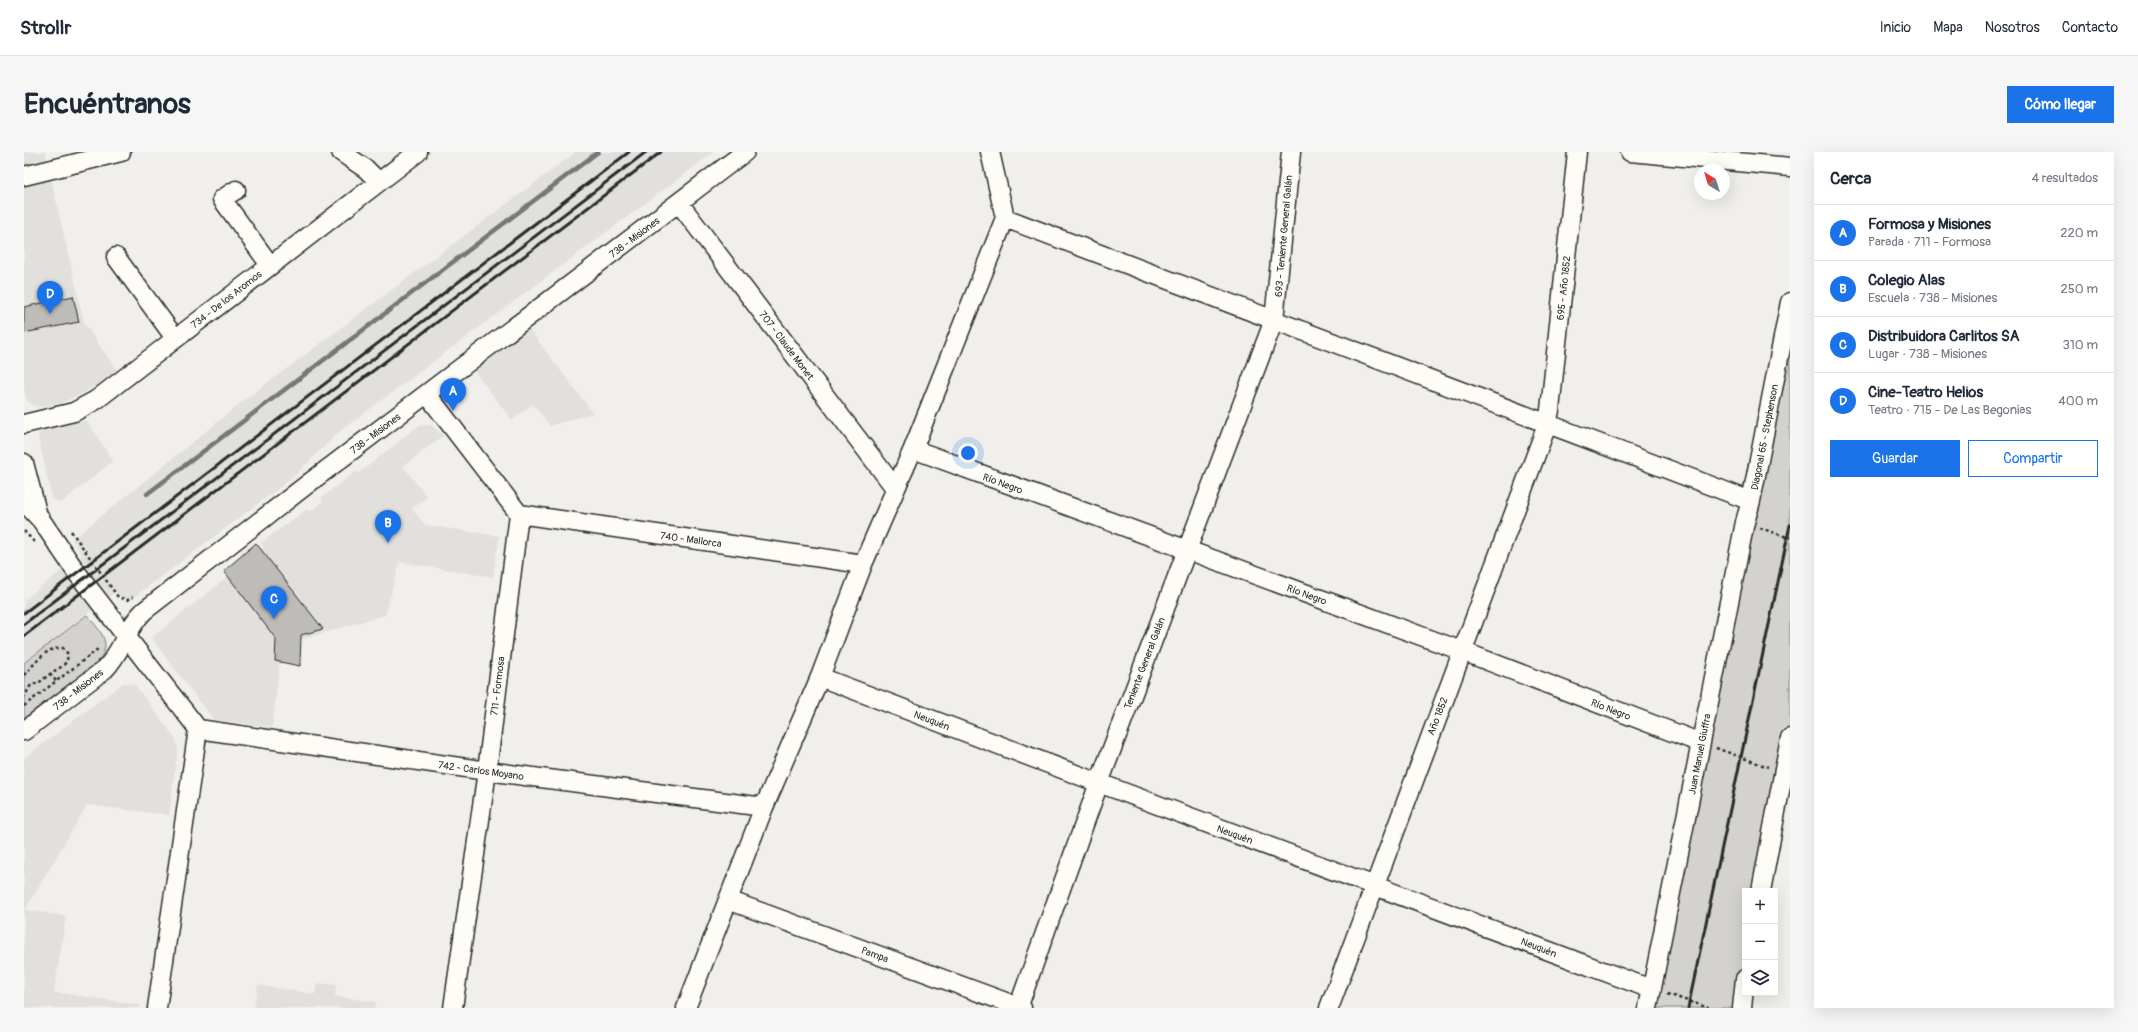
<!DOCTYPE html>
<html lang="es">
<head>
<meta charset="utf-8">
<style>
	:root { --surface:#fff; --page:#f6f6f7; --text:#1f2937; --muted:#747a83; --line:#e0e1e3; --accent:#1a73e8 }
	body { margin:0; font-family:Pangolin,sans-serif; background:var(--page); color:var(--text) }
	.controls { position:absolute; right:12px; bottom:12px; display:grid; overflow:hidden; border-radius:0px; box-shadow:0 4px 16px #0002 }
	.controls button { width:36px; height:36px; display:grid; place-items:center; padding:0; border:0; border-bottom:1px solid var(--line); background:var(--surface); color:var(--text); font:20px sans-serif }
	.compass { position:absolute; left:1670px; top:12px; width:36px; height:36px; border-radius:50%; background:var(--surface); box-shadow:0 4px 16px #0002; rotate:322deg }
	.you { position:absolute; left:944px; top:301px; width:14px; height:14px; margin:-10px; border:3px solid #fff; border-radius:50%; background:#1a73e8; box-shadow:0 0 0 6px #1a73e833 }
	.badge { display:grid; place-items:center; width:26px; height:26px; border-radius:50%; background:var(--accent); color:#fff; font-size:13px; font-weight:700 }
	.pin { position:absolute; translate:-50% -33px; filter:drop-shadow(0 1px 2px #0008) }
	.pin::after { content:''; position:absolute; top:21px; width:14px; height:12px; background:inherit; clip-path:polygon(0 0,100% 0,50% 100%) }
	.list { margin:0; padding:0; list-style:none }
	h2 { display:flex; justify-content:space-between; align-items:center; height:52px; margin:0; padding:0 16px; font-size:17px }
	h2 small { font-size:13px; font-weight:400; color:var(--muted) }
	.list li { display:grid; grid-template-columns:26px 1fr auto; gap:12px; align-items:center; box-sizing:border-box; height:56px; padding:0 16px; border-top:1px solid var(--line) }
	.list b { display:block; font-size:15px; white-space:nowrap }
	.list p { margin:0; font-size:13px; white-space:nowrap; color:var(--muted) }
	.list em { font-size:13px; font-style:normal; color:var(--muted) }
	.actions { display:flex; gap:8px; padding:12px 16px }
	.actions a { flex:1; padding:9px 0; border:1px solid var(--accent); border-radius:0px; text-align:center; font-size:14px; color:var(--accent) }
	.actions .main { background:var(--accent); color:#fff }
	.icon { flex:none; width:22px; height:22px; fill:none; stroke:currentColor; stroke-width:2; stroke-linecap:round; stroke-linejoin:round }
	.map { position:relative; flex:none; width:1766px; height:856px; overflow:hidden; border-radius:0px }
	header { display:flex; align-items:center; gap:24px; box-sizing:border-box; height:56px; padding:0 20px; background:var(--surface); border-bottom:1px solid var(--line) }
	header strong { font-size:19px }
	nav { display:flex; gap:22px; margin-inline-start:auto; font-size:14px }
	.intro { display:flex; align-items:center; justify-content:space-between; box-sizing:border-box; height:96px; padding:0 24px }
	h1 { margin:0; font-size:28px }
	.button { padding:10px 18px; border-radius:0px; background:var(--accent); color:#fff; font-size:14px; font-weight:700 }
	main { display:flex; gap:24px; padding:0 24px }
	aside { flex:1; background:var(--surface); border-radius:0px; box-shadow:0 4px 16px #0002 }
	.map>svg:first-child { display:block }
	.built { fill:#e1e0dc }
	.green { fill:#d3d2cf; stroke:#7f7e7d }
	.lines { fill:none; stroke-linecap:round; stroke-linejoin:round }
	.stream { stroke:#777775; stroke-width:4.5 }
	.building { fill:#bdbcb8; stroke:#2b2b2b }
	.minor-casing { stroke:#2b2b2b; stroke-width:21 }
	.path { stroke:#2b2b2b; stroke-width:2.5; stroke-dasharray:3 3; stroke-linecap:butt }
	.minor { stroke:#fdfcf7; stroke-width:18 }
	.rail { stroke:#2b2b2b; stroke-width:3 }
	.labels { text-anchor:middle; stroke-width:3; stroke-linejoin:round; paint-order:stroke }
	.street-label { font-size:10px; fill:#2b2b2b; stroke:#fdfcf7 }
</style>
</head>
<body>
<header>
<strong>Strollr</strong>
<nav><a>Inicio</a><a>Mapa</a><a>Nosotros</a><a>Contacto</a></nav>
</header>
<div class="intro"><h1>Encuéntranos</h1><a class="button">Cómo llegar</a></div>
<main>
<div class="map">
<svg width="1766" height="856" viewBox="0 0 1766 856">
	<rect width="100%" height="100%" fill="#f0efeb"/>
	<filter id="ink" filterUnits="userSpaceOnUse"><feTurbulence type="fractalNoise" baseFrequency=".025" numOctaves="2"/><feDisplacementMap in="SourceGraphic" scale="8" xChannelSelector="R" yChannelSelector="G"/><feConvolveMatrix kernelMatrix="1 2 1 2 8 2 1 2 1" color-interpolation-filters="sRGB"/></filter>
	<g filter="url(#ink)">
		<path class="built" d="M0,0H21L60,171L94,220L58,242L32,253L12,255L3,249L0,238Z
			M552,0H690L315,280L268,326L110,445L104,448H100L91,440L0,511V448L58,403L48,388L218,250Z
			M505,177L569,261L526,274L509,252L488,268L450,219Z
			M63,269L89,309L37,351L28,347L14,284L17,277L46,270Z
			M406,273L420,283L379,314L403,345L388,357L401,373L475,384L469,425L376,410L361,463L258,493L248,575L190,568L127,486L240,396L237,391L283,357L286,360L299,349L297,346L332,319L335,321L394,274Z
			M99,531L111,533L151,586L154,596L145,663L63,653L1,758L42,764L30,840L116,853L115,856H0V606Z
			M293,831L312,833L311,844L352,850L351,856H230L234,833L291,842Z"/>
		<path class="green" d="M1766,150V586L1737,739H1721V827L1718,856H1624Z
			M63,463C70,472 80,481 81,492C85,513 17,557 0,569V511Z"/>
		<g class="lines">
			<path class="stream" d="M123,342L574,0"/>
		</g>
		<path class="building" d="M49,144L55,170L0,181V155Z
			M232,391L299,477L277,483L276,514L251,509L252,487L200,419Z"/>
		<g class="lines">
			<defs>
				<path id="minor" d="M317,0L342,17L355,30
					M966,0L981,66
					M1606,0L1766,15
					M0,24L97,0
					M212,38L198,47L246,113
					M655,51L871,336
					M981,66L1727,349
					M92,105L151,186
					M403,242L495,362L463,619L429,856
					M0,272L50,260L72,248L394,0
					M889,297L1438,499L1677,591
					M0,311L14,364
					M0,350L17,368L53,421L174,577L133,856
					M495,362L839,412
					M796,525L1075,631L1627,837
					M174,577L463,619L740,655
					M0,579L81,517C98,500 102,476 120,459L285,331L721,0
					M1737,739L1766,586
					M704,748L998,856
					M662,856L740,655L796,525L839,412L889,297L981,66
					M994,856L1075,631L1250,168L1267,0
					M1305,856L1523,273L1526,258L1553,0
					M1624,856L1721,370L1727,349L1766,150
					M1718,856L1721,827"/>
			</defs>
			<use href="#minor" class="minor-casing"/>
			<path class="path" d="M1736,376L1766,386
				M0,379L12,392
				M47,379L94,445L104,448L109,445
				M26,522L32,529
				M0,523C11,512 22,494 39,496L44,502C43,515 35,515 26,522C19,527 17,531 7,533L0,545
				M0,554L74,497
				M1692,596L1744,615
				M1643,842L1685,856"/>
			<use href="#minor" class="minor"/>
			<path class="rail" d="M0,461L605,0
				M0,472L622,0
				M0,484L637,0
				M1664,856L1766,373"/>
		</g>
	</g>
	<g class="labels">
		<g class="street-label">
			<text transform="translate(1259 84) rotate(-85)" y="4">693 - Teniente General Galán</text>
			<text transform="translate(610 85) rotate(-37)" y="4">738 - Misiones</text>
			<text transform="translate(1539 136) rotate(-84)" y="4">695 - Año 1852</text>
			<text transform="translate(202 147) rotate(-38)" y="4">734 - De los Aromos</text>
			<text transform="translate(763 193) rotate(53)" y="4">707 - Claude Monet</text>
			<text transform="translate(351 281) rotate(-37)" y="4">738 - Misiones</text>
			<text transform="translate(1740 285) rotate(-79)" y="4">Diagonal 65 - Stephenson</text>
			<text transform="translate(979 331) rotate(20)" y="4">Río Negro</text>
			<text transform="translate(667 387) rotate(8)" y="4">740 - Mallorca</text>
			<text transform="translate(1283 442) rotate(20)" y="4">Río Negro</text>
			<text transform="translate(1120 511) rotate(-69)" y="4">Teniente General Galán</text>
			<text transform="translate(473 534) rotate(-83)" y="4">711 - Formosa</text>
			<text transform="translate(54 537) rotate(-38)" y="4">738 - Misiones</text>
			<text transform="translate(1587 557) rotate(21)" y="4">Río Negro</text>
			<text transform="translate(1413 564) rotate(-69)" y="4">Año 1852</text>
			<text transform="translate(908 568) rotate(21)" y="4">Neuquén</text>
			<text transform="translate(1675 602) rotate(-79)" y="4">Juan Manuel Giuffra</text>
			<text transform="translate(457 618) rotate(8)" y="4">742 - Carlos Moyano</text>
			<text transform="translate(1211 682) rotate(20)" y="4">Neuquén</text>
			<text transform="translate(1515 795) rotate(21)" y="4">Neuquén</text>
			<text transform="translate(851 802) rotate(20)" y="4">Pampa</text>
		</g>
	</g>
</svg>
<div class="controls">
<button>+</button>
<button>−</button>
<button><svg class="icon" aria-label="layers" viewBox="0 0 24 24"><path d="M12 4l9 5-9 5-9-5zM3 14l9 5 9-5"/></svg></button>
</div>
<svg class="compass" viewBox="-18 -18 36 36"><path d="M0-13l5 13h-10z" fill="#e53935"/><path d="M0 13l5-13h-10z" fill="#747a83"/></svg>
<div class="you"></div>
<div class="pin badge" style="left:429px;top:259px">A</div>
<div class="pin badge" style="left:364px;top:391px">B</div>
<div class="pin badge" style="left:250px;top:467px">C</div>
<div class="pin badge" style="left:26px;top:162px">D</div>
</div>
<aside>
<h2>Cerca<small>4 resultados</small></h2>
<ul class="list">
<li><span class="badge">A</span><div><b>Formosa y Misiones</b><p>Parada · 711 - Formosa</p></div><em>220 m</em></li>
<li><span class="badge">B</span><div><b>Colegio Alas</b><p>Escuela · 738 - Misiones</p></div><em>250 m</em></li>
<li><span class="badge">C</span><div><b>Distribuidora Carlitos SA</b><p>Lugar · 738 - Misiones</p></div><em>310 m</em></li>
<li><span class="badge">D</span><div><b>Cine-Teatro Helios</b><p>Teatro · 715 - De Las Begonias</p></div><em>400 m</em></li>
</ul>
<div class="actions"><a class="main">Guardar</a><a>Compartir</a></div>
</aside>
</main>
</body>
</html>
